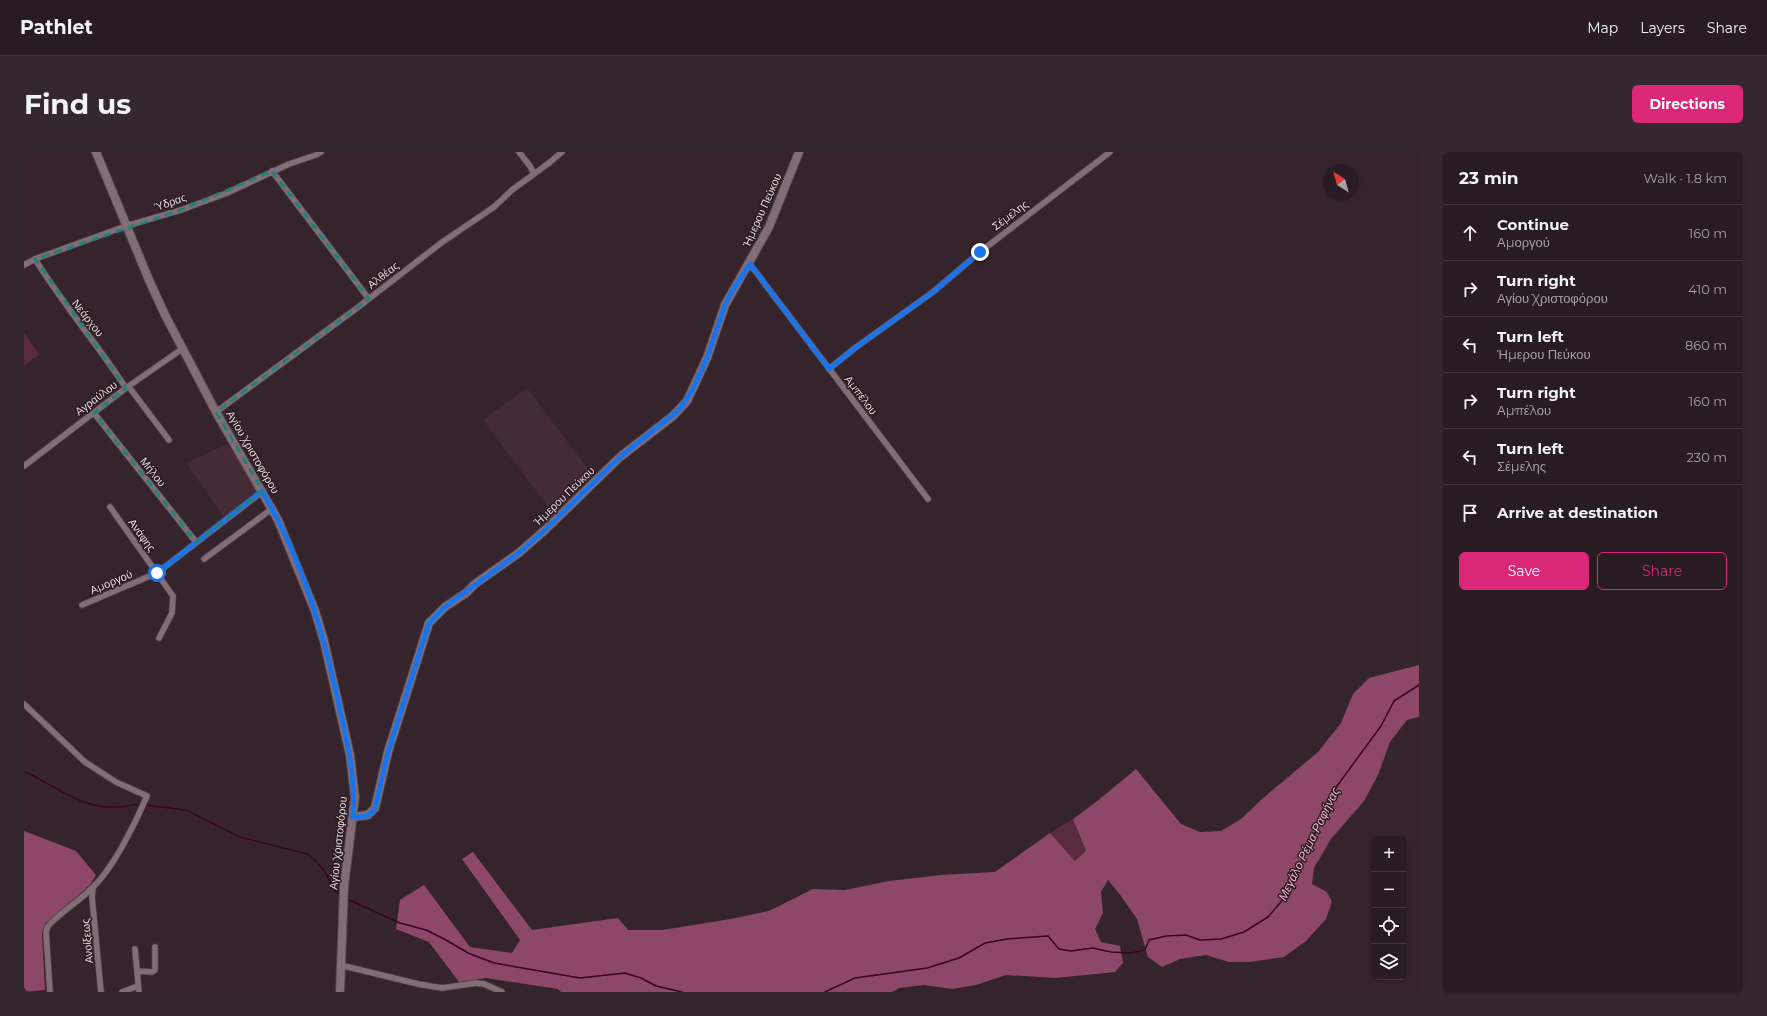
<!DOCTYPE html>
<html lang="en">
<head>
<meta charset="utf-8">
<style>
	:root { --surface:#281b21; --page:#34282e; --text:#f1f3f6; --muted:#a5a1a5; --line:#44393f; --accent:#db2777 }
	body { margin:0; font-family:Montserrat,sans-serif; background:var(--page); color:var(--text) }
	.controls { position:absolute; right:12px; bottom:12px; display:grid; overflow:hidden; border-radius:6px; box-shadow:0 1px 3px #0004 }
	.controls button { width:36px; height:36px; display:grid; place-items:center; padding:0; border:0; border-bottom:1px solid var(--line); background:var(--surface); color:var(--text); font:20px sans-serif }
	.compass { position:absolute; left:1299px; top:12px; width:36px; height:36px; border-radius:50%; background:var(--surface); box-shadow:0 1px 3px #0004; rotate:323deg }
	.stop { position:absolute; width:12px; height:12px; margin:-9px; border:3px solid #1a73e8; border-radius:50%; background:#fff }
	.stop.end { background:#1a73e8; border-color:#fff; box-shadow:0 1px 4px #0008 }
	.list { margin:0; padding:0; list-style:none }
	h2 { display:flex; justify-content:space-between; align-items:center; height:52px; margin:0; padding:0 16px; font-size:17px }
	h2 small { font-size:13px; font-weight:400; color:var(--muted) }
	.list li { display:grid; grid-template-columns:26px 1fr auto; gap:12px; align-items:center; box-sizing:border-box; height:56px; padding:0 16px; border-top:1px solid var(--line) }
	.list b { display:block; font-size:15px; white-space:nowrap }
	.list p { margin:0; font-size:13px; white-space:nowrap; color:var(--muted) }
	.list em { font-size:13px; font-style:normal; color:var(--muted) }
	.actions { display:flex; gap:8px; padding:12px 16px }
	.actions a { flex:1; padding:9px 0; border:1px solid var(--accent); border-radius:6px; text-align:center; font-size:14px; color:var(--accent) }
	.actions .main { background:var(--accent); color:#fff }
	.icon { flex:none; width:22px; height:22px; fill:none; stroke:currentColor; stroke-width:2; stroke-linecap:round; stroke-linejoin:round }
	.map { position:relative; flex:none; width:1395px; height:840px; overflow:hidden; border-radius:6px }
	header { display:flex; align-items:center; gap:24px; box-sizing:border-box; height:56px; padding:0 20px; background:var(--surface); border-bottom:1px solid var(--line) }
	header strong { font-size:19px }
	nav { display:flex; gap:22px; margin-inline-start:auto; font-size:14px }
	.intro { display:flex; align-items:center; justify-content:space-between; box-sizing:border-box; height:96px; padding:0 24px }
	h1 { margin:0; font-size:28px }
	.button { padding:10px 18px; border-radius:6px; background:var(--accent); color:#fff; font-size:14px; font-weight:700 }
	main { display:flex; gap:24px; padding:0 24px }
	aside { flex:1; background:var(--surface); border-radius:6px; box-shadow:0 1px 3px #0004 }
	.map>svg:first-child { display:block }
	.built { fill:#432c36 }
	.green { fill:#592b41 }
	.forest { fill:#8d4769 }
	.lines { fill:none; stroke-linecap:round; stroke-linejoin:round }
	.stream { stroke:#350420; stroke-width:1.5 }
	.street-casing { stroke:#514249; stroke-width:7 }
	.secondary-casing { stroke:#514249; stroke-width:10 }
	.street { stroke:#826d76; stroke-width:5.5 }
	.secondary { stroke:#826d76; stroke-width:8 }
	.route { stroke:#1a73e8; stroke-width:5 }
	.marked { fill:none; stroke:#248079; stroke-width:3; stroke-dasharray:8 5; stroke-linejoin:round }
	.labels { text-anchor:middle; stroke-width:3; stroke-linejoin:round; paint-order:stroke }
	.street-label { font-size:11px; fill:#e4d8dd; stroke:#2c1b22 }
	.water-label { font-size:12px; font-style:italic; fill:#f5b7d3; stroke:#2c1b22 }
</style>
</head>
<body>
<header>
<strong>Pathlet</strong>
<nav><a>Map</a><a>Layers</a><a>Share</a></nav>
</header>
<div class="intro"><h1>Find us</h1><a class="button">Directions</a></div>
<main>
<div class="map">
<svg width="1395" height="840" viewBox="0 0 1395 840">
	<rect width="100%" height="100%" fill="#36242c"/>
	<path class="built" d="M503,236L570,325L531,364L459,268Z
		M206,291L234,340L200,365L162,311Z"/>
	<path class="green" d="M0,180L15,203L0,213Z
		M1049,667L1062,699L1051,709L1026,681Z"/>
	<path class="forest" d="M1395,513V565L1383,568L1366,590L1354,623L1340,649L1307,687L1290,716L1288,732L1303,740L1308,750L1302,767L1282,789L1260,805L1226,810H1205L1182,803L1156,807L1138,815L1124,805L1113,767L1097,744L1084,728L1077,740L1079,761L1071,777L1077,790L1096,794L1099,811L1091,820L1031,826L982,823L952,833L928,837L900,833L875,836L868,840H537L534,837L462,826L435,830L405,790L372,777L376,748L400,733L446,795L488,801L496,788L438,707L449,700L508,778L594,766L604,778H638L707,767L745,759L789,737L821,738L865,729L917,723L971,720L1026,681L1051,709L1062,699L1049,667L1072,650L1112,617L1157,672L1176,680L1197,679L1217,667L1238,647L1294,600L1317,571L1329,542L1345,526Z
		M0,679L52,699L72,723L66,733L22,771L18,781L21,838L0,840Z"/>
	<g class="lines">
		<path class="stream" d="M0,620L4,621C30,634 60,657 90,655C100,655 107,652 118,653
			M122,653L162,658L216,685L283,702C290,707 298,714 302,722C307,730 308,738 316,743
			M323,747L376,771L402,778L422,788L444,801L470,811L556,826L601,821L617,826L632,834L658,840
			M801,840L831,826L903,816L935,806L961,791L983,787L1024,784L1035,797L1047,799L1069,796L1087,800L1107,801L1121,798L1125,788L1142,784L1162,783L1176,788L1197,787L1220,780L1244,765L1261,745L1313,634L1357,574L1370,549L1395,533"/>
		<defs>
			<path id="street" d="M495,0L506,14L510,22
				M248,19L345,147
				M11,107C39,152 73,192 102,236
				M725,111L904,347
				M0,113L11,107L102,74L157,58L203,41L265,12L292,3L297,0
				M805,217L831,196L909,140L956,100L1086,0
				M105,235L145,288
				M192,260L333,156L417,91L470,55L488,38L525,11L538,0
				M70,261L172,390
				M0,314L102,236L158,197
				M86,355L149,444L148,461L135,486
				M180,407L249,356
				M58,453L133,421L239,339
				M0,552L61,610L92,630L123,644C112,670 89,717 68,736C54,750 37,760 24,774L22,780L26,840
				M69,735L68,745L77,840
				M111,797L115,840
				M316,813L394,832L418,836L452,831L460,832L478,840
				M113,819L128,820L131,818V795
				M98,840L114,834"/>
			<path id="secondary" d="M72,0L125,128L141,163L192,260L254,368L291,459L300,489L326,603L331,645L320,735L316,840
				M329,665L344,663L351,656L364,600L405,471L421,455L442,441L451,432L496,400L522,377L596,305L649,264L663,249L683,206L701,153L745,75L775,0"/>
		</defs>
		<use href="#street" class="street-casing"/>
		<use href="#secondary" class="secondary-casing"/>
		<use href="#street" class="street"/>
		<use href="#secondary" class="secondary"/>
	</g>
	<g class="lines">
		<path class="route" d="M133,421L238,339C278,406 300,482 316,558C324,594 332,628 329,665C339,665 346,665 351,656L364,600L405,471L421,455L496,400L522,377L596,305L655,258L668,239L683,206L701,153L708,139L726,112L805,217L831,196L909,140L956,100"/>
	</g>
	<path class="marked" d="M248,19L345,147L192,260L239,339L172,390L70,261L102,236L11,107L157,58Z"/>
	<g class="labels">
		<g class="street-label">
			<text transform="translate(146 50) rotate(-19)" y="4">Ύδρας</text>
			<text transform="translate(738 58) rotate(-66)" y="4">Ήμερου Πεύκου</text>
			<text transform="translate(986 63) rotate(-37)" y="4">Σέμελης</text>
			<text transform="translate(359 123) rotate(-38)" y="4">Αλθέας</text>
			<text transform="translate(64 166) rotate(52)" y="4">Νεάρχου</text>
			<text transform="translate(837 243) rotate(53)" y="4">Αμπέλου</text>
			<text transform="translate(72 246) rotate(-37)" y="4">Αγραύλου</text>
			<text transform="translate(229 300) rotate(60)" y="4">Αγίου Χριστοφόρου</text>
			<text transform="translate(129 320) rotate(52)" y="4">Μήλου</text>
			<text transform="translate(540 344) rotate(-44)" y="4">Ήμερου Πεύκου</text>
			<text transform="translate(118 383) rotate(54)" y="4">Ανάφης</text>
			<text transform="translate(87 430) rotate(-23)" y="4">Αμοργού</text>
			<text transform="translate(314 691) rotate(-84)" y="4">Αγίου Χριστοφόρου</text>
			<text transform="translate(63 789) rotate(-95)" y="4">Ανοίξεως</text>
		</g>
		<g class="water-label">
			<text transform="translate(1285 692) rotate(-64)" y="4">Μεγάλο Ρέμα Ραφήνας</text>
		</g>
	</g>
</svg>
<div class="controls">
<button>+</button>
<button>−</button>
<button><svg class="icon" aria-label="locate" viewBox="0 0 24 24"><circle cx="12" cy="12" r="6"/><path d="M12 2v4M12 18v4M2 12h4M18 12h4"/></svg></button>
<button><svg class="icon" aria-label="layers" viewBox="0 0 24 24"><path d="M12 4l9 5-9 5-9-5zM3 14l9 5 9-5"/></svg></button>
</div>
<svg class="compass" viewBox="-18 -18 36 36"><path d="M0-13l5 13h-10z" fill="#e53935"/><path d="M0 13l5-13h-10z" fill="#a5a1a5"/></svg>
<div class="stop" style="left:133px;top:421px"></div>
<div class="stop end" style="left:956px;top:100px"></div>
</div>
<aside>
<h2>23 min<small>Walk · 1.8 km</small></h2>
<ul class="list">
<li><svg class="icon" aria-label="ahead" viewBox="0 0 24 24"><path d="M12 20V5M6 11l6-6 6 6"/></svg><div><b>Continue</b><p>Αμοργού</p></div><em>160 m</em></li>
<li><svg class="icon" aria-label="right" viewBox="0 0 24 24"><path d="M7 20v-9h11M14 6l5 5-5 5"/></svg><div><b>Turn right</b><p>Αγίου Χριστοφόρου</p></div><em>410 m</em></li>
<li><svg class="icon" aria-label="left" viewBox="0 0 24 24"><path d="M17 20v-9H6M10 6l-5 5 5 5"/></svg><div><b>Turn left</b><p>Ήμερου Πεύκου</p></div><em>860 m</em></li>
<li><svg class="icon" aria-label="right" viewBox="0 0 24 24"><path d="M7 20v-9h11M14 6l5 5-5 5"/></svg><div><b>Turn right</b><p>Αμπέλου</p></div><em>160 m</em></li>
<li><svg class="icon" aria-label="left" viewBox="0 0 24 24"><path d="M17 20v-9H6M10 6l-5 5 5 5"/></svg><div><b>Turn left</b><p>Σέμελης</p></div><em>230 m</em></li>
<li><svg class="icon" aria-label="arrive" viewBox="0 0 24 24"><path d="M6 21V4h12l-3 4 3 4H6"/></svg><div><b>Arrive at destination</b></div></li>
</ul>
<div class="actions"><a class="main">Save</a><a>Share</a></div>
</aside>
</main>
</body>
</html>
